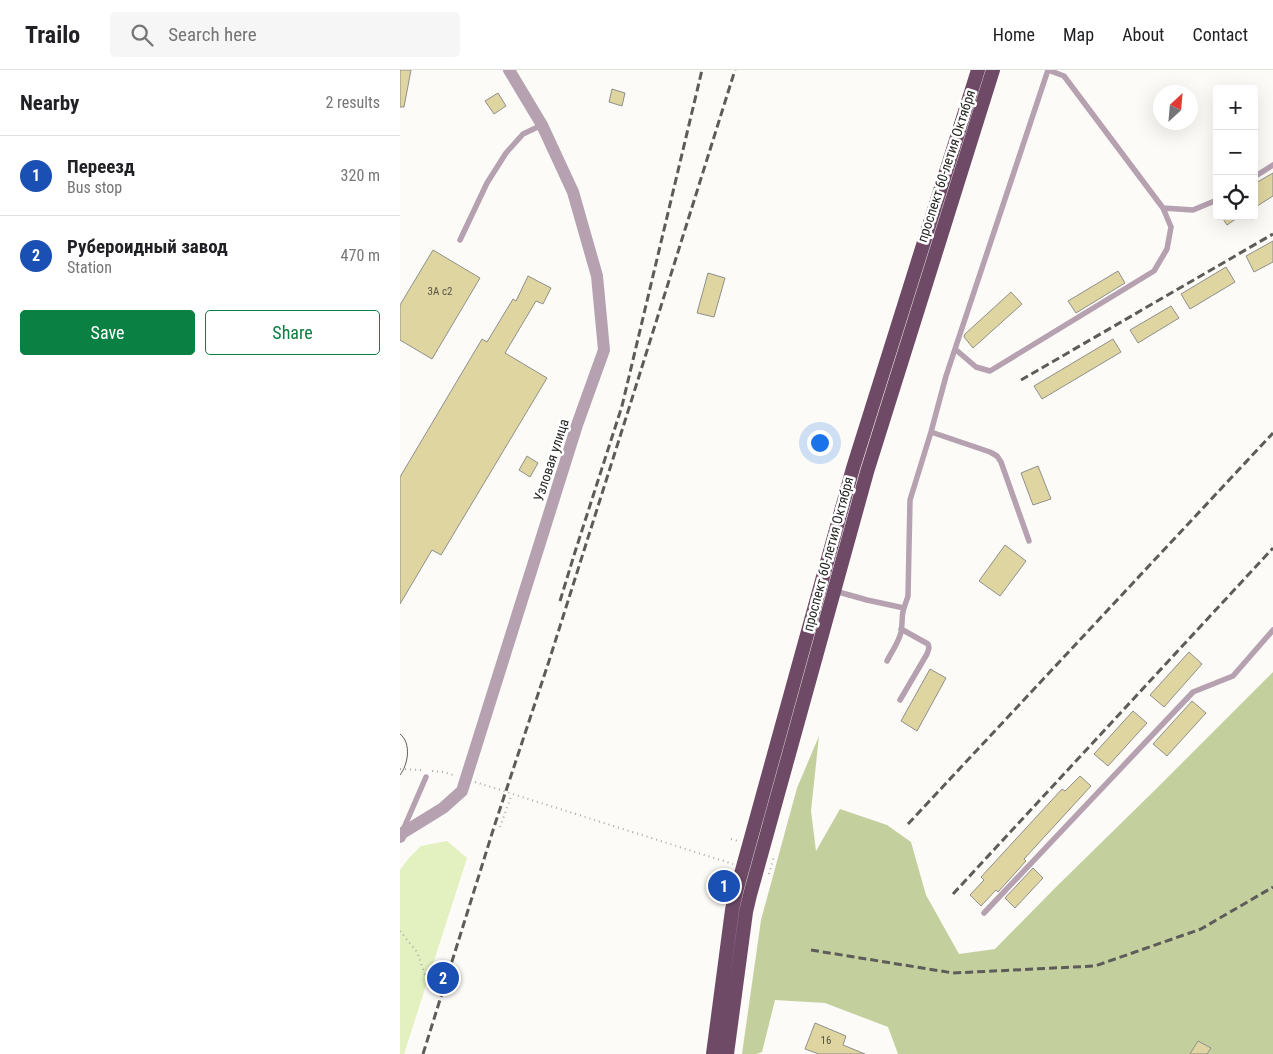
<!DOCTYPE html>
<html lang="en">
<head>
<meta charset="utf-8">
<style>
	:root { --surface:#fff; --page:#f6f6f6; --text:#202124; --muted:#757577; --line:#e0e0e0; --accent:#0b8043 }
	body { margin:0; font-family:"Roboto Condensed",sans-serif; background:var(--page); color:var(--text) }
	.controls { position:absolute; right:15px; top:15px; display:grid; overflow:hidden; border-radius:5px; box-shadow:0 5px 20px #0002 }
	.controls button { width:45px; height:45px; display:grid; place-items:center; padding:0; border:0; border-bottom:1px solid var(--line); background:var(--surface); color:var(--text); font:25px sans-serif }
	.compass { position:absolute; left:753px; top:15px; width:45px; height:45px; border-radius:50%; background:var(--surface); box-shadow:0 5px 20px #0002; rotate:26deg }
	.you { position:absolute; left:419px; top:372px; width:18px; height:18px; margin:-12px; border:4px solid #fff; border-radius:50%; background:#1a73e8; box-shadow:0 0 0 8px #1a73e833 }
	.badge { display:grid; place-items:center; width:32px; height:32px; border-radius:50%; background:var(--accent); color:#fff; font-size:16px; font-weight:700 }
	.pin { position:absolute; translate:-50% -50%; border:2px solid #fff; box-shadow:0 1px 5px #0006 }
	.list { margin:0; padding:0; list-style:none }
	h2 { display:flex; justify-content:space-between; align-items:center; height:65px; margin:0; padding:0 20px; font-size:21px }
	h2 small { font-size:16px; font-weight:400; color:var(--muted) }
	.list li { display:grid; grid-template-columns:32px 1fr auto; gap:15px; align-items:center; box-sizing:border-box; height:80px; padding:0 20px; border-top:1px solid var(--line) }
	.list b { display:block; font-size:19px; white-space:nowrap }
	.list p { margin:0; font-size:16px; white-space:nowrap; color:var(--muted) }
	.list em { font-size:16px; font-style:normal; color:var(--muted) }
	.actions { display:flex; gap:10px; padding:15px 20px }
	.actions a { flex:1; padding:11px 0; border:1px solid var(--accent); border-radius:5px; text-align:center; font-size:18px; color:var(--accent) }
	.actions .main { background:var(--accent); color:#fff }
	.icon { flex:none; width:28px; height:28px; fill:none; stroke:currentColor; stroke-width:2; stroke-linecap:round; stroke-linejoin:round }
	.map { position:relative; flex:none; width:873px; height:984px; overflow:hidden }
	header { display:flex; align-items:center; gap:30px; box-sizing:border-box; height:70px; padding:0 25px; background:var(--surface); border-bottom:1px solid var(--line) }
	header strong { font-size:24px }
	nav { display:flex; gap:28px; margin-inline-start:auto; font-size:18px }
	.search { width:350px; height:45px; background:var(--page); display:flex; align-items:center; gap:12px; box-sizing:border-box; padding:0 18px; border-radius:5px; color:var(--muted); font-size:19px }
	main { display:flex }
	aside { flex:1; background:var(--surface) }
	.map>svg:first-child { display:block }
	.green { fill:#e3f0bf }
	.forest { fill:#c3d09d }
	.building { fill:#dfd5a1; stroke:#8f8f8b }
	.lines { fill:none; stroke-linecap:round; stroke-linejoin:round }
	.path { stroke:#aaa9a6; stroke-width:2; stroke-dasharray:1 4; stroke-linecap:butt }
	.service { stroke:#b5a1b0; stroke-width:5.5 }
	.tertiary { stroke:#b5a1b0; stroke-width:12 }
	.trunk { stroke:#6e4a66; stroke-width:14 }
	.tram { stroke:#5d5c5a; stroke-width:1 }
	.rail { stroke:#5d5c5a; stroke-width:3; stroke-dasharray:8 4; stroke-linecap:butt }
	.labels { text-anchor:middle; stroke-width:5; stroke-linejoin:round; paint-order:stroke }
	.number-label { font-size:11px; fill:#565345 }
	.street-label { font-size:14px; fill:#282826; stroke:#fff }
</style>
</head>
<body>
<header>
<strong>Trailo</strong>
<div class="search"><svg class="icon" aria-label="search" viewBox="0 0 24 24"><circle cx="10" cy="10" r="6"/><path d="M15 15l6 6"/></svg>Search here</div>
<nav><a>Home</a><a>Map</a><a>About</a><a>Contact</a></nav>
</header>
<main>
<aside>
<h2>Nearby<small>2 results</small></h2>
<ul class="list">
<li><span class="badge" style="background:#1a4fb4">1</span><div><b>Переезд</b><p>Bus stop</p></div><em>320 m</em></li>
<li><span class="badge" style="background:#1a4fb4">2</span><div><b>Рубероидный завод</b><p>Station</p></div><em>470 m</em></li>
</ul>
<div class="actions"><a class="main">Save</a><a>Share</a></div>
</aside>
<div class="map">
<svg width="873" height="984" viewBox="0 0 873 984">
	<rect width="100%" height="100%" fill="#fcfbf7"/>
	<path class="green" d="M47,771L67,788L4,984H0V800L8,789L21,776Z"/>
	<path class="forest" d="M873,602V984H498L488,957L425,933L375,930L362,982L356,984H342L361,850L397,718L419,666L411,741L416,781L440,739L487,755L511,772L526,825L559,884L595,879L655,818L756,719Z"/>
	<path class="building" d="M0,0H11L4,37H0Z
		M212,19L225,23L222,36L209,32Z
		M98,23L106,36L94,44L85,31Z
		M873,103V126L854,138V114Z
		M821,146H840L827,155Z
		M873,171V192L854,202L846,186Z
		M33,180L80,208L32,289L0,270V235Z
		M826,197L835,212L790,239L781,224Z
		M718,201L725,213L676,243L668,231Z
		M308,203L325,208L314,247L297,243Z
		M128,206L151,218L143,234L136,231L105,283L147,308L41,485L32,480L0,534V407L82,269L87,272L113,229L116,231Z
		M611,222L622,234L573,278L564,267L565,264Z
		M771,236L779,248L738,273L730,260Z
		M713,269L721,282L642,329L634,316Z
		M127,386L138,393L130,407L119,400Z
		M638,396L651,429L633,435L621,403Z
		M605,475L626,491L600,526L579,511Z
		M789,582L802,594L764,637L750,625Z
		M530,599L546,608L517,661L501,651Z
		M792,631L806,643L767,686L753,674Z
		M733,641L747,653L708,696L694,684Z
		M680,706L691,716L624,789L626,791L598,822L596,820L581,836L570,825L584,810L581,807L662,719L665,721Z
		M633,798L643,808L615,838L605,828Z
		M415,953L446,966L443,975L465,984H419L405,979Z
		M798,971L811,978L807,984H790Z"/>
	<g class="lines">
		<path class="path" d="M0,699L22,700
			M32,701L44,702L56,706
			M75,712L333,794
			M100,757L112,724
			M331,769L338,771
			M369,804L374,786L373,785
			M0,861L17,882L27,910"/>
		<path class="service" d="M648,0L664,6L763,138L793,140L817,130
			M854,107L873,95
			M60,170L87,113L106,83L123,64L142,55
			M555,279L576,297L590,301L754,201L767,179L771,157L763,138
			M531,362L590,382L597,386L601,392L629,471
			M435,521L467,530L504,538L508,526L510,430L531,362L546,306L648,0
			M487,591C492,581 499,572 501,562C503,553 501,546 504,538
			M500,630L527,584L529,578L528,574L501,559
			M3,760L26,707
			M584,843L793,622L833,606L873,560"/>
		<path class="tertiary" d="M0,767L1,764L43,738L62,721L177,355L204,280L197,206L173,122L142,55L109,0"/>
		<path class="trunk" d="M313,984L332,840L336,822L453,398L578,0
			M327,984L346,842L350,825L467,402L593,0"/>
		<path class="tram" d="M0,664C12,673 8,695 0,705"/>
		<path class="rail" d="M621,310L873,164
			M160,531L175,482L222,336L302,0
			M508,754L873,363
			M553,824L873,478
			M411,880L553,903L695,896L801,859L873,817
			M23,984L95,754L149,591L230,335L335,0"/>
	</g>
	<g class="labels">
		<g class="number-label">
			<text x="40" y="225">3А с2</text>
			<text x="426" y="974">16</text>
		</g>
		<g class="street-label">
			<text transform="translate(546 96) rotate(-72)" y="5">проспект 60-летия Октября</text>
			<text transform="translate(151 390) rotate(-72)" y="5">Узловая улица</text>
			<text transform="translate(428 484) rotate(-75)" y="5">проспект 60-летия Октября</text>
		</g>
	</g>
</svg>
<div class="controls">
<button>+</button>
<button>−</button>
<button><svg class="icon" aria-label="locate" viewBox="0 0 24 24"><circle cx="12" cy="12" r="6"/><path d="M12 2v4M12 18v4M2 12h4M18 12h4"/></svg></button>
</div>
<svg class="compass" viewBox="-18 -18 36 36"><path d="M0-13l5 13h-10z" fill="#e53935"/><path d="M0 13l5-13h-10z" fill="#757577"/></svg>
<div class="you"></div>
<div class="pin badge" style="left:324px;top:816px;background:#1a4fb4">1</div>
<div class="pin badge" style="left:43px;top:908px;background:#1a4fb4">2</div>
</div>
</main>
</body>
</html>
